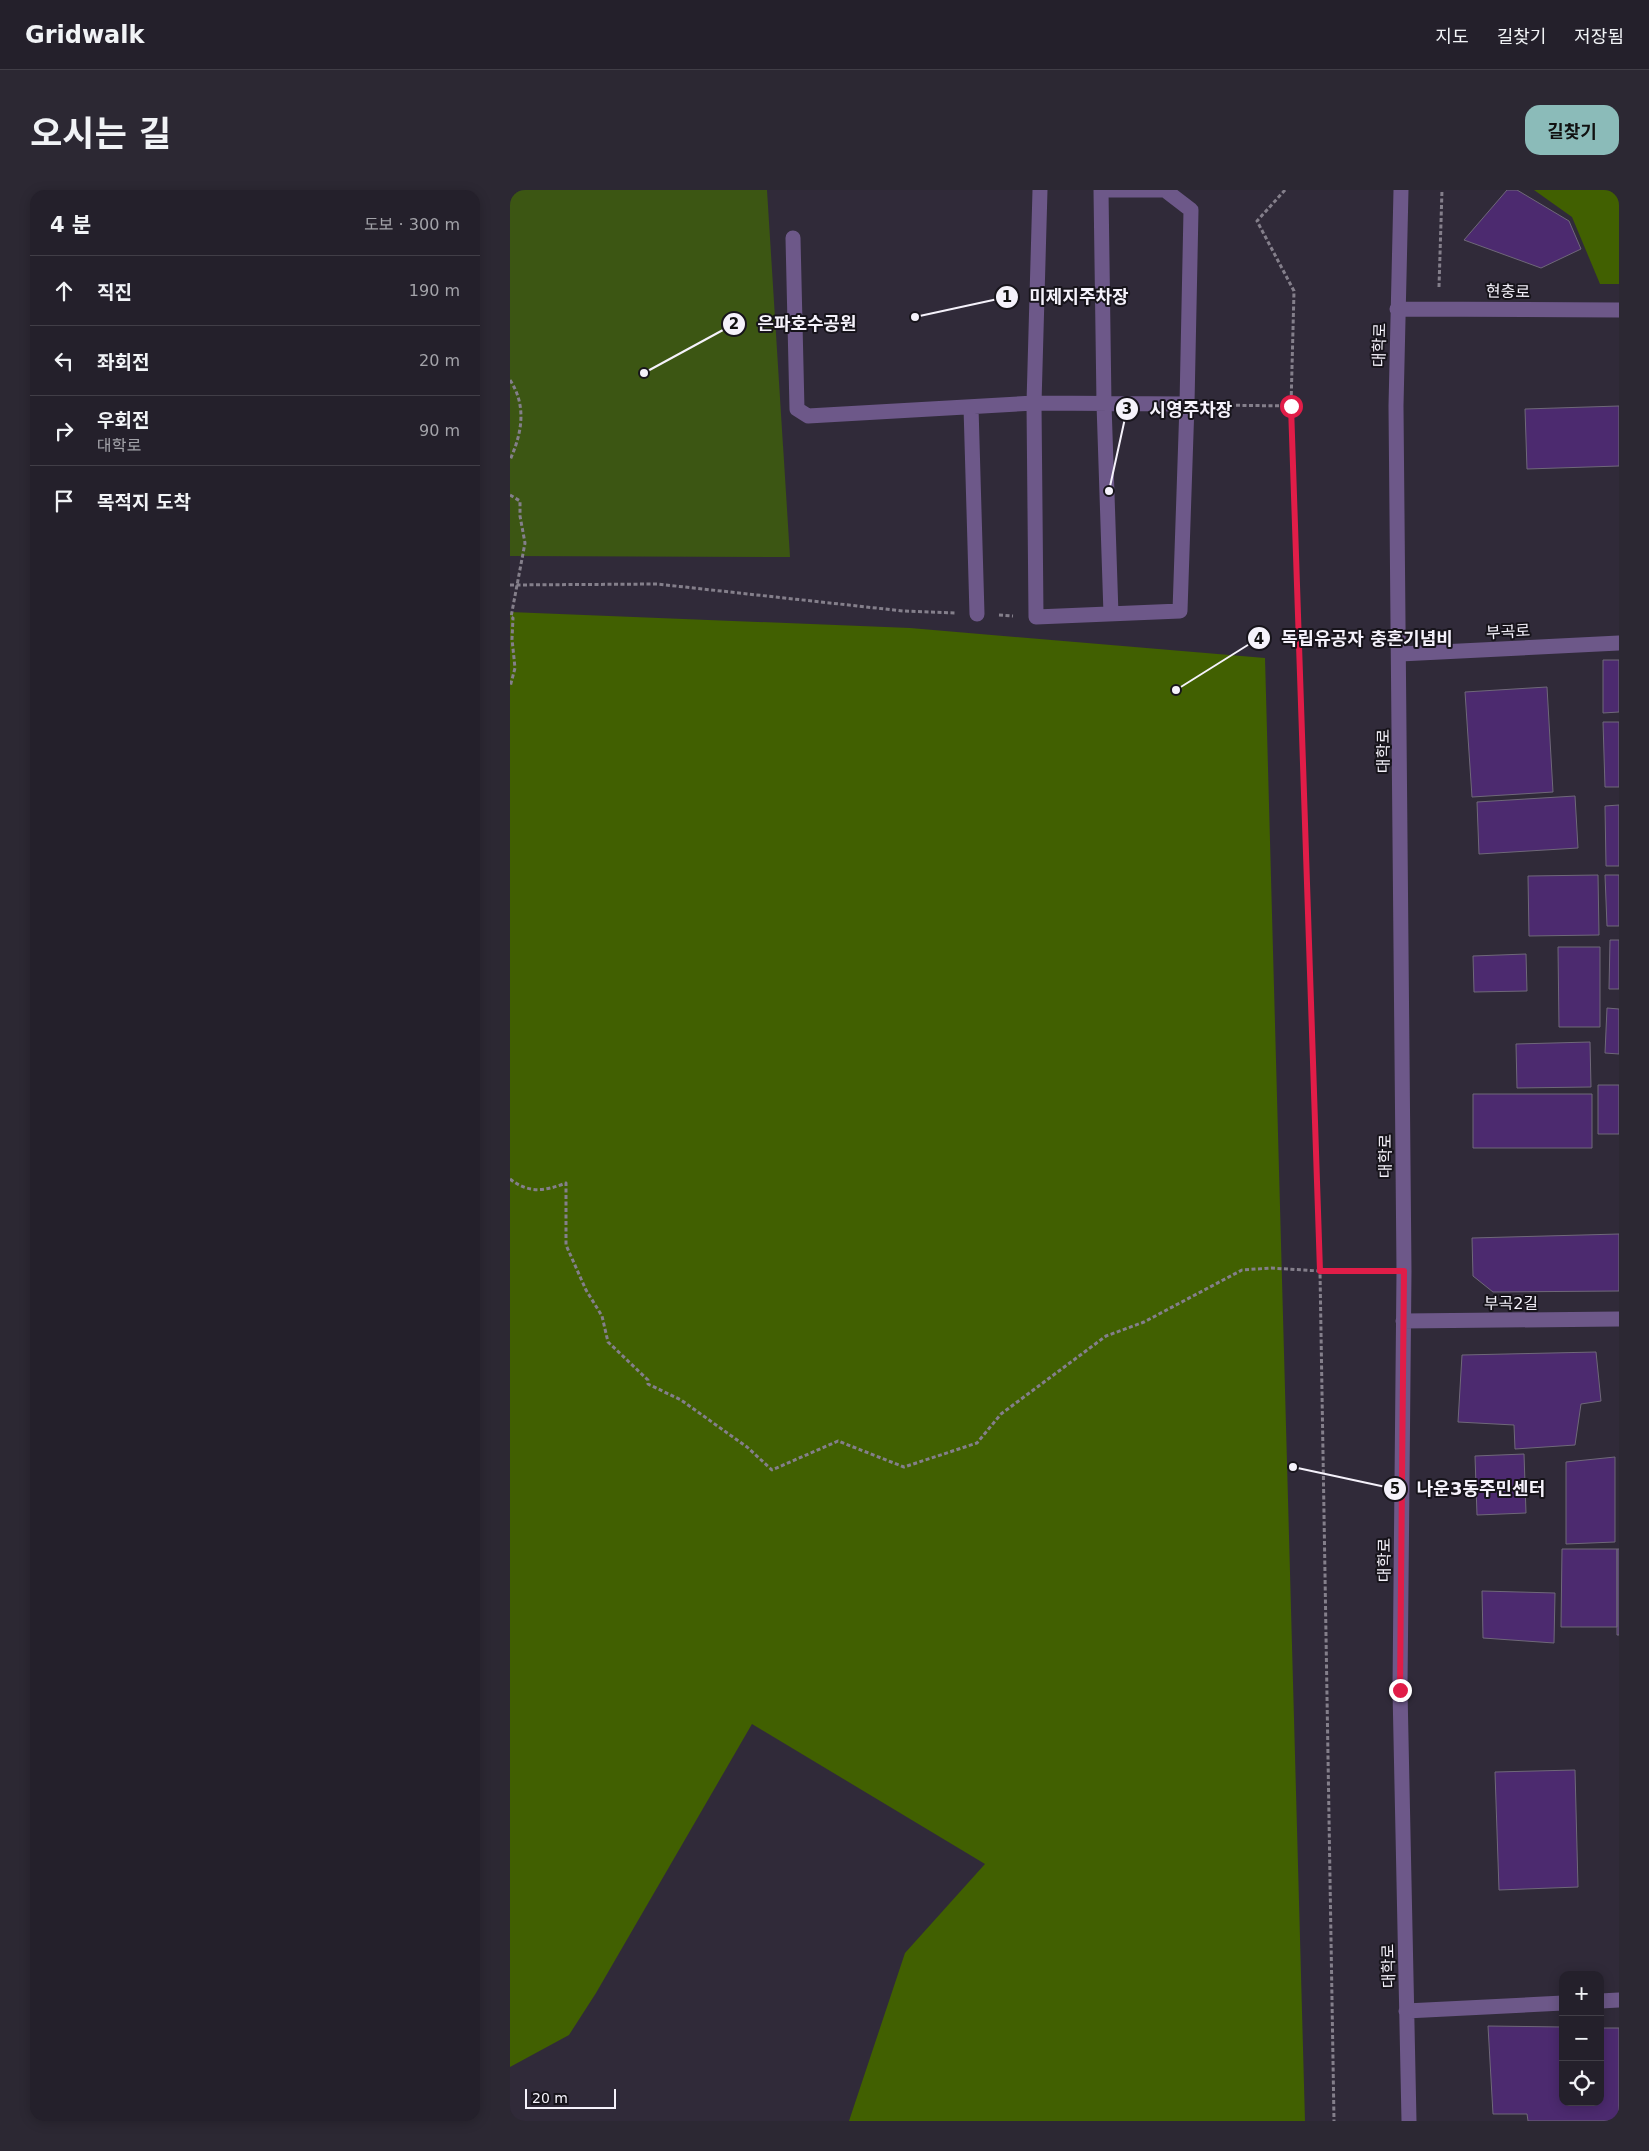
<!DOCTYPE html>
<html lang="ko">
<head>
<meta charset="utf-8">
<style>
	:root { --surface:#24202b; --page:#2c2833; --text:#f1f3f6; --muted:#a3a3a9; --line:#413e47; --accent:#8bbbb9 }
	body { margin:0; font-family:"DejaVu Sans","Noto Sans KR",sans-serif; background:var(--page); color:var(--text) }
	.controls { position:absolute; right:15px; bottom:15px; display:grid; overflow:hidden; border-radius:10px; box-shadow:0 2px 12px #0003 }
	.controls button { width:45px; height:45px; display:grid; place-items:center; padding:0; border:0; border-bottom:1px solid var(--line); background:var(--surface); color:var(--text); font:25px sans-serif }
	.scale { position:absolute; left:15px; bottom:12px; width:91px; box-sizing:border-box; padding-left:5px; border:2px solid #f5f2fb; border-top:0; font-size:14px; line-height:18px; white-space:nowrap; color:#f5f2fb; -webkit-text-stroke:4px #17141b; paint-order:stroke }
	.stop { position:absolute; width:15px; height:15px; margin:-11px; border:4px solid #e11d48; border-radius:50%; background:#fff }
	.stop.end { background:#e11d48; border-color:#fff; box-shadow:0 1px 5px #0008 }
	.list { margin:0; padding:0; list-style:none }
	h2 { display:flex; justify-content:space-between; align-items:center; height:65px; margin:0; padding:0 20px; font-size:21px }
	h2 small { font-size:16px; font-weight:400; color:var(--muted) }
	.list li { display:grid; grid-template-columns:32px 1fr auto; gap:15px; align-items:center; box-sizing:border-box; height:70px; padding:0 20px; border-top:1px solid var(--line) }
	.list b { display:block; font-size:19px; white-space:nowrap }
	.list p { margin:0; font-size:16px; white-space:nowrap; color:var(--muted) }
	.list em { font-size:16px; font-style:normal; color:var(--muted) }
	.icon { flex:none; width:28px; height:28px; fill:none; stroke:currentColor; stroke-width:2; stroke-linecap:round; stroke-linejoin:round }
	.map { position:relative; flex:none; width:1109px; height:1931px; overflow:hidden; border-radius:15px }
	header { display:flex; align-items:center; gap:30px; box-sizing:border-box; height:70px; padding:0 25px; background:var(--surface); border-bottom:1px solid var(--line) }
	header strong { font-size:24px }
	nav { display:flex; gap:28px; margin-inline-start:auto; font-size:18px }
	.intro { display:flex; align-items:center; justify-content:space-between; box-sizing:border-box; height:120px; padding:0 30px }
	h1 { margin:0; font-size:35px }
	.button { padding:12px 22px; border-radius:15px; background:var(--accent); color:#111; font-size:18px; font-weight:700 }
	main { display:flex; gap:30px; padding:0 30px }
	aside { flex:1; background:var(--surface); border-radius:15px; box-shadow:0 2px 12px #0003 }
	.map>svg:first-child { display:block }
	.green { fill:#3c5613 }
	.forest { fill:#416001 }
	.building { fill:#4c2a6f; stroke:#6f6879 }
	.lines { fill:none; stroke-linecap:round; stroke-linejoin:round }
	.path { stroke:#847f8b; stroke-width:3; stroke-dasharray:4 2.5; stroke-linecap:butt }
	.minor { stroke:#6d5889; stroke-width:15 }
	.route { stroke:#e11d48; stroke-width:6 }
	.labels { text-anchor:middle; stroke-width:4; stroke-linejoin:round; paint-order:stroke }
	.street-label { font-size:16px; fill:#f5f2fb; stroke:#17141b }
	.leader { fill:none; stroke:#f5f2fb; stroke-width:2 }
	.callout-dot { fill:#f5f2fb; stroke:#17141b; stroke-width:2 }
	.mark-label { font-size:15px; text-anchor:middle; font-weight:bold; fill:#111 }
	.callout-label { font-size:18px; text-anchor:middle; font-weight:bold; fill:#f5f2fb; stroke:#17141b; stroke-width:4; stroke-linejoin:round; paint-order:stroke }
</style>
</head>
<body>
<header>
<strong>Gridwalk</strong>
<nav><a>지도</a><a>길찾기</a><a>저장됨</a></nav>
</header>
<div class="intro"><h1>오시는 길</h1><a class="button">길찾기</a></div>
<main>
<aside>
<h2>4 분<small>도보 · 300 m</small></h2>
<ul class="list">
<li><svg class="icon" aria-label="ahead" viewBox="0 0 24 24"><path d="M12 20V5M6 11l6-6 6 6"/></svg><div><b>직진</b></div><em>190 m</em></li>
<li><svg class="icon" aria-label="left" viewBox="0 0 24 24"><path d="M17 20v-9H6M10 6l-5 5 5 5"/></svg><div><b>좌회전</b></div><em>20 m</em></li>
<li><svg class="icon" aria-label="right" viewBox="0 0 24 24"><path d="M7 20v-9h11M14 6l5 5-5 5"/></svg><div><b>우회전</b><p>대학로</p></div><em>90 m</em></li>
<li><svg class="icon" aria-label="arrive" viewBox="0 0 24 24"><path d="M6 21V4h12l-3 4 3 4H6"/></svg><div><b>목적지 도착</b></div></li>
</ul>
</aside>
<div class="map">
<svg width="1109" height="1931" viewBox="0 0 1109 1931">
	<rect width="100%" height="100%" fill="#302a39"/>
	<path class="green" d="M0,0H257L280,367L0,366Z"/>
	<path class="forest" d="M1024,0H1109V94H1090L1062,27Z
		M0,422L400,438L755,468L795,1931H339L395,1763L475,1674L242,1534L86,1803L59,1845L0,1877Z"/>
	<path class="building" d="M997,0H1007L1059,31L1071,59L1031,78L954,50Z
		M1109,216V276L1017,279L1015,219Z
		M1093,470H1109V522L1093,523Z
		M1037,497L1043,602L962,607L955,502Z
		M1093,532H1109V597H1095Z
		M1065,606L1068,658L969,664L967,612Z
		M1109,615V676H1096L1095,616Z
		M1088,685L1089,745L1019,746L1018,686Z
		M1095,685H1109V736H1097Z
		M1100,750H1109V799H1099Z
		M1048,757H1090V837H1049Z
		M1016,764L1017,801L964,802L963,766Z
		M1097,818L1109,819V864L1095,863Z
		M1080,852L1081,897L1007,898L1006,854Z
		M1088,895H1109V944H1088Z
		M963,904H1082V958H963Z
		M1109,1044V1101L983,1102L963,1086L962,1048Z
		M1086,1162L1091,1211L1071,1214L1065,1255L1005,1259L1004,1235L948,1232L952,1165Z
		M1014,1264L1016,1323L967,1325L965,1266Z
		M1105,1267V1352L1056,1354V1272Z
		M1052,1359H1107V1437H1051Z
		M1107,1359H1109V1445H1107Z
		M972,1401L1045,1403L1044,1453L973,1448Z
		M1065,1580L1068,1697L989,1700L985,1582Z
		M978,1836L1053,1837V1912H1090V1838H1109V1931H1018L1017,1924H983Z"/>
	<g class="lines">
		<path class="path" d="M775,0L747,31L784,101L781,216L810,1081L824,1931
			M929,97L932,0
			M0,190C17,216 12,243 0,270
			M700,215L781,216
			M0,305L10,311V326L15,353L1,427L3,428L2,449L5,478L0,497
			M0,395L147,394L393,421L445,423
			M489,425L503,426
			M0,989C19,1004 35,1001 56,993V1055L76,1100L92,1126L98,1152L138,1190V1194L171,1210L237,1257L262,1280L328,1251L394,1277L467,1253L491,1224L596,1146L634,1132L732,1080L761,1078L810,1081H871"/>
		<path class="minor" d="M891,0L886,216L894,1081L890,1500L899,1931
			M283,48L287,219L298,226L524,213L677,214L670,421L526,427L524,213L530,0
			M887,119L1109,120
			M461,217L467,424
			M601,424L594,214L591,0H655L681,20L677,214
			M890,464L1109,453
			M893,1131L1109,1129
			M1090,1811L1109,1810
			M896,1821L1053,1813"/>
	</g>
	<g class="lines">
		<path class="route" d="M781,216L810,1081H894L890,1500"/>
	</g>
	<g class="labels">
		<g class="street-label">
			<text transform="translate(998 101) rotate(1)" y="6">현충로</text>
			<text transform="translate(869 155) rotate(-89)" y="6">대학로</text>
			<text transform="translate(998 441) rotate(-3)" y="6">부곡로</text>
			<text transform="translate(873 561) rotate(-90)" y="6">대학로</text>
			<text transform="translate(875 966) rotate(-90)" y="6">대학로</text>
			<text x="1001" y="1119">부곡2길</text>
			<text transform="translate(874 1370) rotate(-90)" y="6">대학로</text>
			<text transform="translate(878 1776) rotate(-91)" y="6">대학로</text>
		</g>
	</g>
	<path class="leader" d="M405 127L497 107M134 183L224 134M599 301L617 219M666 500L749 448M783 1277L885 1299"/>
	<g class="callout-dot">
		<circle cx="405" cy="127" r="5"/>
		<circle cx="134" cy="183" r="5"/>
		<circle cx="599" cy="301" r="5"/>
		<circle cx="666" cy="500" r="5"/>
		<circle cx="783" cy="1277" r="5"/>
		<circle cx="497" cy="107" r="12"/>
		<circle cx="224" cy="134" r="12"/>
		<circle cx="617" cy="219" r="12"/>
		<circle cx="749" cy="448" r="12"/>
		<circle cx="885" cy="1299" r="12"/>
	</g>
	<g class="mark-label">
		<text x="497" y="112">1</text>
		<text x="224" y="139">2</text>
		<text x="617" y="224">3</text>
		<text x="749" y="454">4</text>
		<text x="885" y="1304">5</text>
	</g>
	<g class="callout-label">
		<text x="569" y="113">미제지주차장</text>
		<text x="297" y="140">은파호수공원</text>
		<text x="681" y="226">시영주차장</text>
		<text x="857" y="455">독립유공자 충혼기념비</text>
		<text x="971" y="1305">나운3동주민센터</text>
	</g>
</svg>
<div class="controls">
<button>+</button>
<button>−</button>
<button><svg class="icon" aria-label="locate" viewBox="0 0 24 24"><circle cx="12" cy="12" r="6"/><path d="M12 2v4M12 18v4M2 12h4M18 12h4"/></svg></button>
</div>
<div class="scale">20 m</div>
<div class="stop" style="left:781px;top:216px"></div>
<div class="stop end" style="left:890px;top:1500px"></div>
</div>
</main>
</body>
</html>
